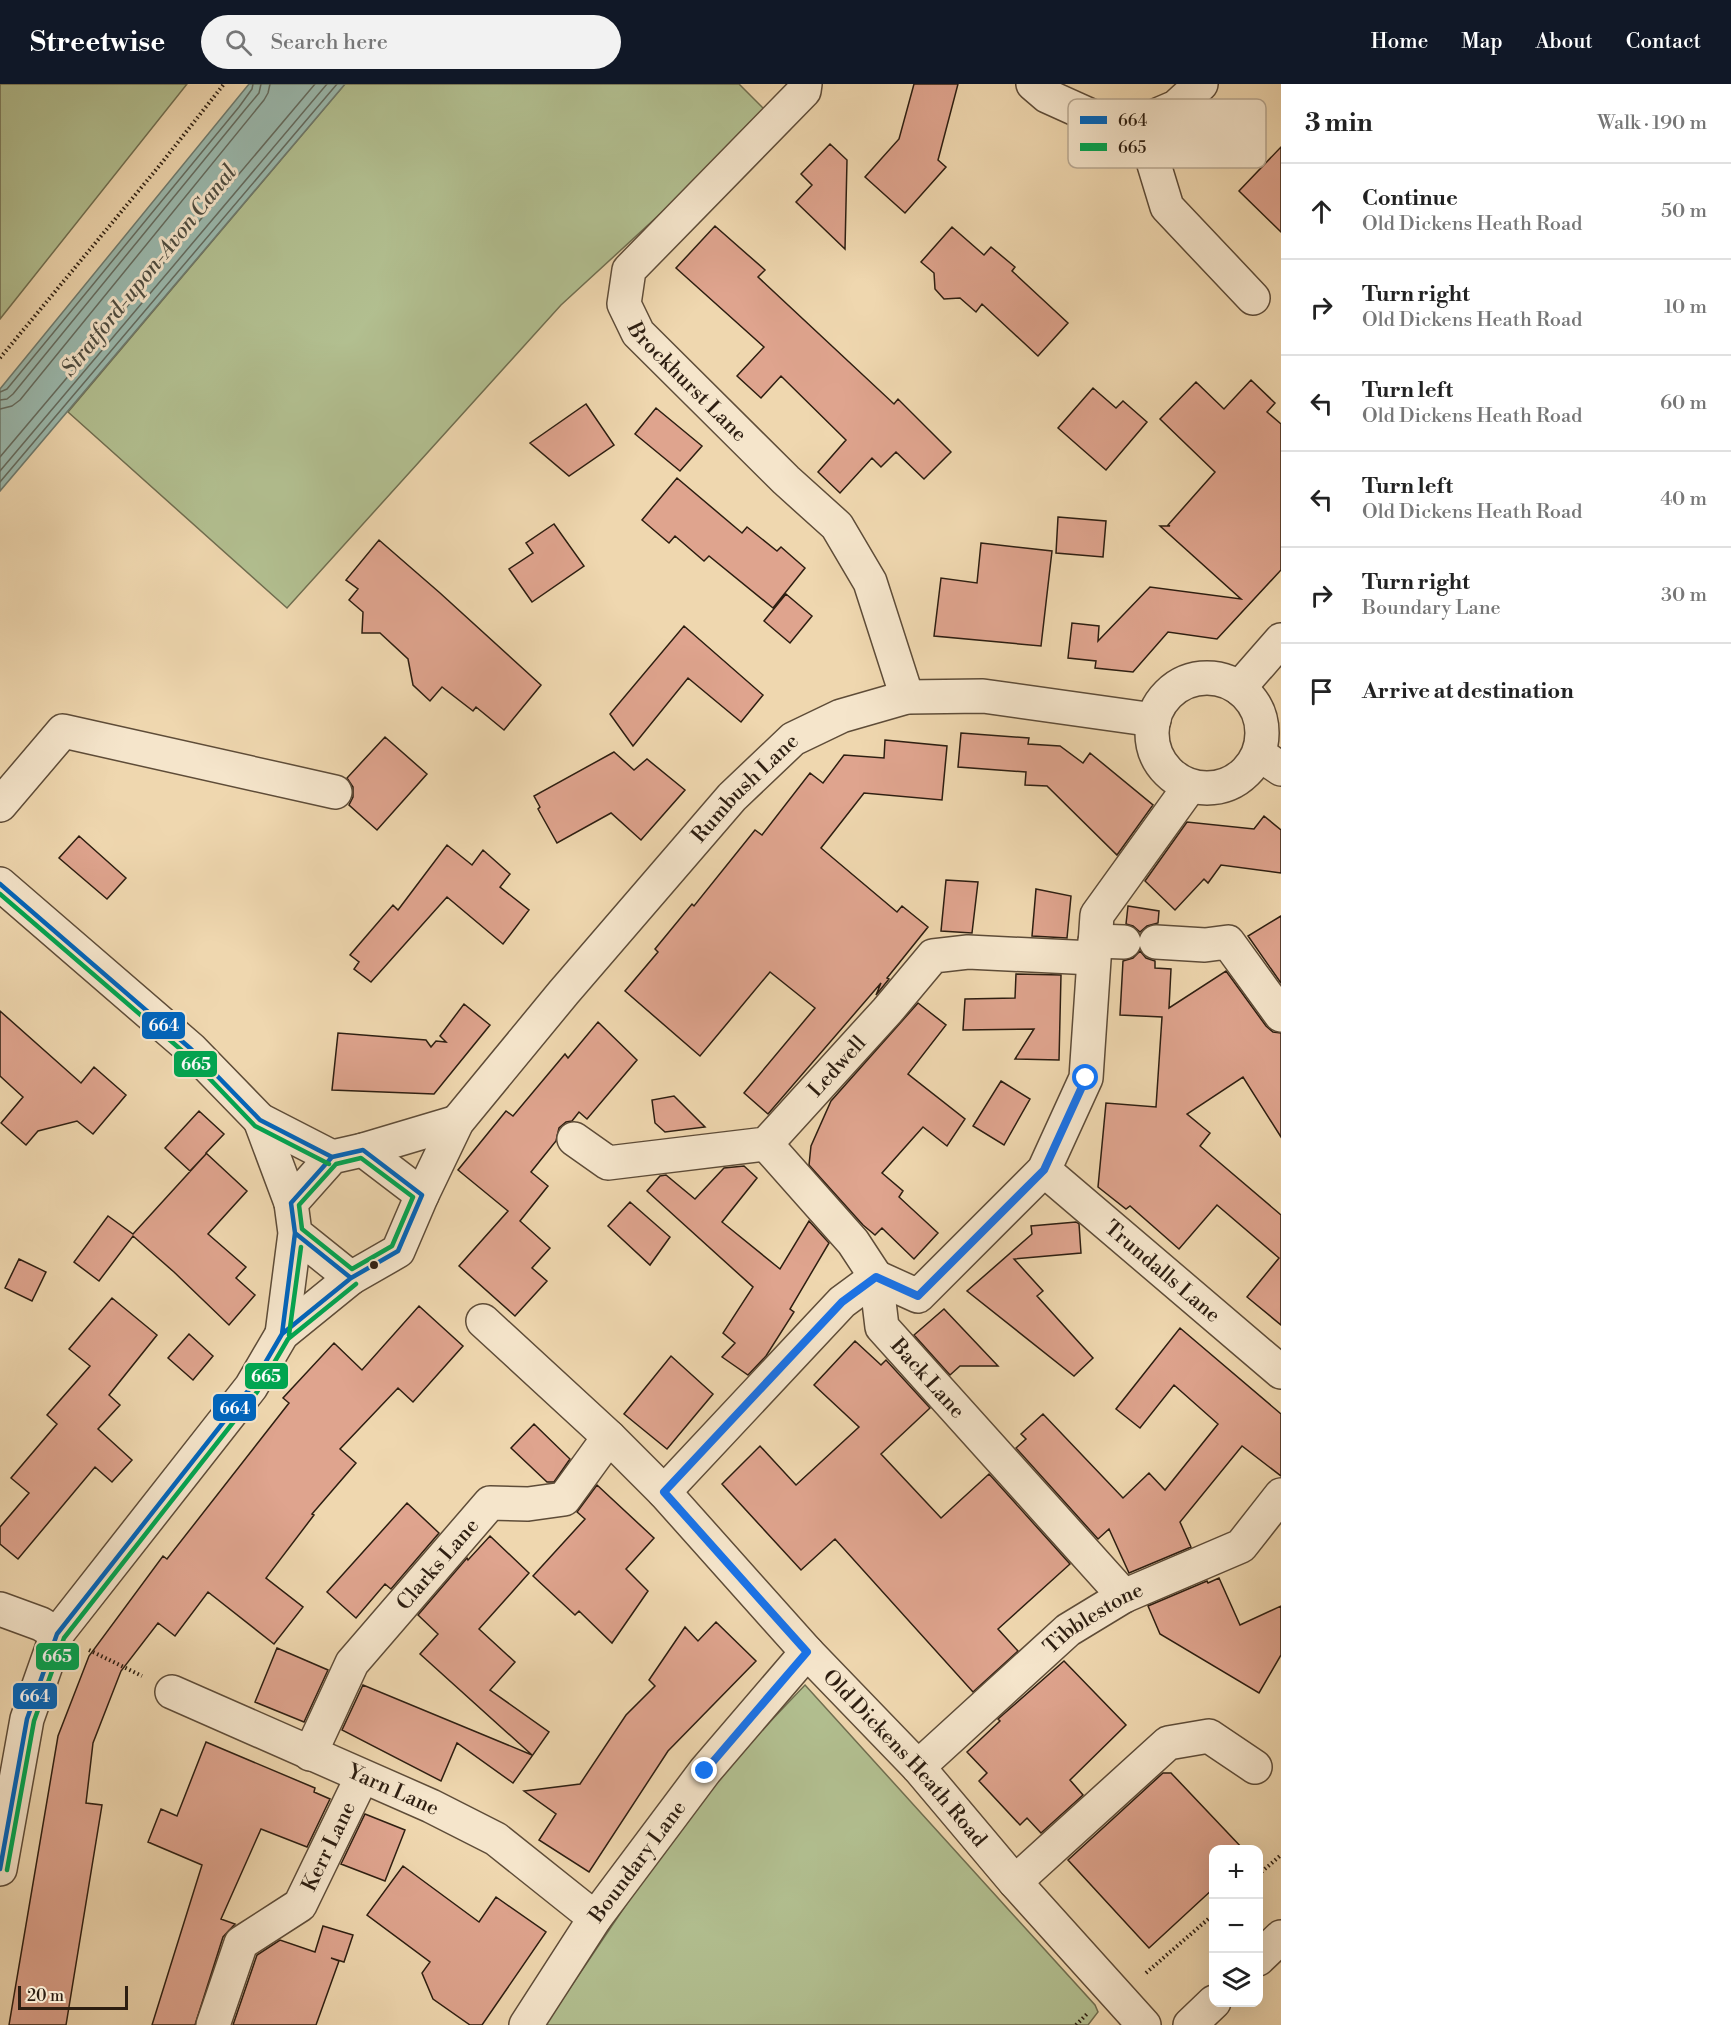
<!DOCTYPE html>
<html lang="en">
<head>
<meta charset="utf-8">
<style>
	:root { --surface:#fff; --page:#f2f2f2; --text:#222; --muted:#767676; --line:#e0e0e0; --accent:#111827 }
	body { margin:0; font-family:"Libre Bodoni",serif; background:var(--page); color:var(--text) }
	.controls { position:absolute; right:18px; bottom:18px; display:grid; overflow:hidden; border-radius:12px; box-shadow:0 6px 24px #0002 }
	.controls button { width:54px; height:54px; display:grid; place-items:center; padding:0; border:0; border-bottom:2px solid var(--line); background:var(--surface); color:var(--text); font:30px sans-serif }
	.scale { position:absolute; left:18px; bottom:15px; width:110px; box-sizing:border-box; padding-left:6px; border:3px solid #2d1e11; border-top:0; font-size:16px; line-height:21px; white-space:nowrap; color:#2d1e11; -webkit-text-stroke:4px #f5e5cb; paint-order:stroke }
	.stop { position:absolute; width:18px; height:18px; margin:-14px; border:4px solid #1a73e8; border-radius:50%; background:#fff }
	.stop.end { background:#1a73e8; border-color:#fff; box-shadow:0 2px 6px #0008 }
	.list { margin:0; padding:0; list-style:none }
	h2 { display:flex; justify-content:space-between; align-items:center; height:78px; margin:0; padding:0 24px; font-size:26px }
	h2 small { font-size:20px; font-weight:400; color:var(--muted) }
	.list li { display:grid; grid-template-columns:39px 1fr auto; gap:18px; align-items:center; box-sizing:border-box; height:96px; padding:0 24px; border-top:2px solid var(--line) }
	.list b { display:block; font-size:22px; white-space:nowrap }
	.list p { margin:0; font-size:20px; white-space:nowrap; color:var(--muted) }
	.list em { font-size:20px; font-style:normal; color:var(--muted) }
	.icon { flex:none; width:33px; height:33px; fill:none; stroke:currentColor; stroke-width:2; stroke-linecap:round; stroke-linejoin:round }
	.map { position:relative; flex:none; width:1281px; height:1941px; overflow:hidden }
	header { display:flex; align-items:center; gap:36px; box-sizing:border-box; height:84px; padding:0 30px; background:var(--accent); color:#fff }
	header strong { font-size:28px }
	nav { display:flex; gap:33px; margin-inline-start:auto; font-size:21px }
	.search { width:420px; height:54px; background:var(--page); display:flex; align-items:center; gap:15px; box-sizing:border-box; padding:0 21px; border-radius:33px; color:var(--muted); font-size:22px }
	main { display:flex }
	aside { flex:1; background:var(--surface) }
	.map>svg:first-child { display:block }
	.green { fill:#b2bf90; stroke:#706e50; stroke-width:1.5 }
	.water { fill:#9ab9ae; stroke:#6e7b6f; stroke-width:1.5 }
	.lines { fill:none; stroke-linecap:round; stroke-linejoin:round }
	.shore { stroke:#646c60; stroke-width:1.5 }
	.building { fill:#dfa48e; stroke:#2d1e11; stroke-width:1.5 }
	.minor-casing { stroke:#5e4c38; stroke-width:36 }
	.path { stroke:#2d1e11; stroke-width:4; stroke-dasharray:1.5 3; stroke-linecap:butt }
	.minor { stroke:#f5e5cb; stroke-width:33 }
	.bus-1-casing { stroke:#f5e5cb; stroke-width:9 }
	.bus-2-casing { stroke:#f5e5cb; stroke-width:9 }
	.bus-1 { stroke:#0065bd; stroke-width:4.5 }
	.bus-2 { stroke:#00a651; stroke-width:4.5 }
	.route { stroke:#1a73e8; stroke-width:8 }
	.bus-dot { fill:#2d1e11; stroke:#f5e5cb; stroke-width:2 }
	.labels { text-anchor:middle; stroke-width:6; stroke-linejoin:round; paint-order:stroke }
	.street-label { font-size:21px; fill:#2d1e11; stroke:#f5e5cb }
	.water-label { font-size:22px; font-style:italic; fill:#4e4c40; stroke:#f5e5cb }
	.key { fill:#f5e5cb; stroke:#b9a993; stroke-width:1.5 }
	.key-label { font-size:16px; fill:#2d1e11 }
	.line-badge { stroke:#f5e5cb; stroke-width:2 }
	.badge-label { font-size:16px; text-anchor:middle; font-weight:bold; fill:#fff }
</style>
</head>
<body>
<header>
<strong>Streetwise</strong>
<div class="search"><svg class="icon" aria-label="search" viewBox="0 0 24 24"><circle cx="10" cy="10" r="6"/><path d="M15 15l6 6"/></svg>Search here</div>
<nav><a>Home</a><a>Map</a><a>About</a><a>Contact</a></nav>
</header>
<main>
<div class="map">
<svg width="1281" height="1941" viewBox="0 0 1281 1941">
	<rect width="100%" height="100%" fill="#efd7af"/>
	<filter id="stains"><feTurbulence type="fractalNoise" baseFrequency=".00333" numOctaves="4"/><feColorMatrix values="0 0 0 0 .2 0 0 0 0 .09 0 0 0 0 .02 0 0 0 .5 -.17"/></filter>
	<radialGradient id="worn" r=".72"><stop offset=".6" stop-color="#630" stop-opacity="0"/><stop offset="1" stop-color="#630" stop-opacity=".3"/></radialGradient>
	<path class="green" d="M0,0H187L0,235Z
		M345,0H739L769,30L561,221L287,524L68,328Z
		M805,1601L1095,1921L1098,1928L1088,1941H545L669,1757L743,1666Z"/>
	<path class="water" d="M249,0H345L0,407V305Z"/>
	<g class="lines">
		<path class="shore" d="M0,308L7,305L239,23L252,5L253,0
			M0,316L7,315L13,310L244,27L259,9L261,0
			M0,325L12,322L20,316L264,16L268,9L270,0
			M0,373L315,0
			M0,387L327,0
			M0,398L337,0"/>
	</g>
	<path class="building" d="M914,0H958L938,76L946,83L905,129L865,93L899,55Z
		M830,60L847,76L845,165L796,118L812,101L801,90Z
		M1281,63V148L1239,107Z
		M715,142L765,186L758,193L894,320L898,315L951,368L924,395L896,368L881,383L872,374L840,409L818,388L846,356L781,292L761,314L737,292L764,263L676,184Z
		M952,143L984,171L991,163L1015,183L1012,187L1068,239L1038,272L982,220L976,228L960,214L944,215L935,205L934,189L921,178Z
		M1251,296L1275,319L1267,328L1281,340V486L1217,555L1168,548L1133,588L1095,584L1096,577L1068,574L1072,539L1099,542L1098,557L1150,503L1241,515L1160,442H1170L1168,441L1215,388L1160,335L1196,298L1224,325Z
		M1093,304L1116,324L1123,317L1147,338L1106,386L1058,344Z
		M586,320L614,361L569,392L530,359Z
		M656,324L702,362L680,387L635,350Z
		M677,394L742,449L747,443L777,467L781,463L805,484L773,524L709,472L704,477L675,452L669,459L642,436Z
		M1058,433L1106,437L1103,473L1056,469Z
		M554,440L584,482L532,518L509,485L533,469L526,459Z
		M379,456L440,509L541,601L504,646L476,623L473,627L442,603L430,617L413,601L408,575L380,549H362L363,528L349,516L358,505L346,496Z
		M981,459L1052,467L1041,562L934,552L941,494L977,499Z
		M786,510L812,532L790,559L764,537Z
		M684,542L763,611L741,638L688,594L633,662L610,630Z
		M961,649L1029,654L1028,660L1060,662L1083,679L1090,669L1153,721L1117,771L1047,702L1025,701L1026,688L958,683Z
		M385,653L427,690L377,746L349,721L353,713V703L347,694Z
		M885,656L947,662L942,716L864,709L821,764L897,828L902,822L928,843L887,894L889,895L876,911L881,899L768,1030L744,1009L815,924L770,888L700,972L625,907L658,868L655,865L692,820L694,822L755,746L762,751L810,689L823,699L844,671L884,674Z
		M614,668L634,686L647,675L685,706L641,756L611,729L557,759L538,725L540,723L534,712Z
		M1264,732L1281,746V789L1221,781L1208,799L1204,795L1175,826L1145,797L1187,738L1254,745Z
		M79,752L126,794L107,815L59,774Z
		M447,761L472,781L483,766L510,790L500,803L529,826L503,860L447,813L371,898L354,885L359,878L350,871L393,821L398,826Z
		M946,796L978,798L972,849L941,847Z
		M1036,805L1071,812L1067,854L1032,852Z
		M1128,822L1159,827L1158,839L1147,842L1140,848L1133,842L1126,840Z
		M1281,832V899L1248,852Z
		M1140,867L1146,874L1155,877V884L1171,885L1169,924L1226,887L1266,942L1273,948L1281,949V1053L1243,993L1187,1030L1210,1049L1200,1062L1281,1131V1241L1247,1213L1279,1174L1217,1121L1179,1165L1130,1122L1126,1125L1098,1103L1106,1019L1156,1023L1162,933L1120,931L1123,877L1133,874Z
		M1016,890L1061,891L1059,976L1015,975L1034,945L963,946L965,915L1015,914Z
		M918,919L946,941L908,990L965,1035L947,1062L923,1043L882,1089L903,1107L899,1113L938,1149L914,1175L882,1144L875,1151L863,1141L809,1081L811,1062L831,1017Z
		M464,920L490,941L434,1010L332,1006L338,949L426,956L431,963L436,957L446,958L440,952Z
		M0,927L81,999L94,983L126,1011L93,1050L77,1037L38,1047L26,1061L1,1039L23,1013L0,992Z
		M598,938L637,976L587,1035L579,1028L572,1037L566,1038L559,1044L556,1057L531,1088L548,1102L520,1137L550,1164L532,1184L547,1197L515,1232L459,1182L508,1127L458,1086L506,1027L513,1032L565,970L568,974Z
		M1001,997L1030,1015L1004,1061L973,1042Z
		M674,1012L705,1043L665,1048L655,1039L652,1016Z
		M199,1027L224,1050L206,1069L247,1107L208,1150L246,1183L236,1194L255,1211L229,1241L174,1188L133,1152L99,1197L74,1178L108,1132L133,1150L206,1070L190,1087L165,1064Z
		M744,1082L757,1094L722,1138L780,1185L809,1137L829,1159L790,1225L794,1228L766,1272L748,1291L722,1273L735,1259L723,1249L753,1203L647,1107L660,1092L666,1091L695,1115L724,1084Z
		M630,1118L670,1153L650,1181L608,1142Z
		M1076,1138L1079,1140L1081,1169L1014,1175L1043,1207L1037,1212L1093,1274L1074,1292L967,1207L1032,1150L1031,1142Z
		M19,1175L46,1188L32,1217L5,1204Z
		M112,1214L157,1251L109,1311L120,1321L98,1345L132,1376L112,1398L95,1383L18,1475L0,1460V1443L29,1409L11,1394L57,1340L47,1331L90,1282L69,1265Z
		M419,1222L463,1262L413,1318L398,1304L340,1365L356,1379L312,1430L314,1431L266,1494L303,1523L274,1560L208,1508L175,1552L158,1539L121,1587L93,1659L86,1719L102,1721L66,1941H9L58,1652L89,1572L163,1472L167,1475L289,1319L283,1314L334,1259L362,1286Z
		M944,1225L998,1282H960L950,1291L914,1251Z
		M1180,1244L1281,1330V1392L1242,1362L1180,1438L1191,1463L1129,1489L1109,1445L1098,1455L1016,1364L1026,1355L1021,1350L1043,1330L1123,1414L1149,1389L1165,1406L1218,1340L1174,1301L1140,1344L1116,1325Z
		M189,1250L213,1272L193,1296L168,1274Z
		M855,1257L881,1281L886,1276L930,1324L881,1370L941,1434L989,1390L1070,1480L998,1545L1018,1567L973,1608L835,1455L801,1486L722,1400L760,1362L796,1401L859,1343L814,1301Z
		M671,1272L713,1310L667,1365L624,1330Z
		M534,1340L570,1375L554,1398H547L511,1364Z
		M597,1401L654,1454L626,1485L648,1507L612,1559L579,1527L575,1531L533,1492L585,1435L577,1428Z
		M407,1419L439,1449L391,1505L385,1500L356,1534L327,1508Z
		M490,1452L529,1489L479,1545L515,1578L490,1606L549,1648L513,1699L457,1659L441,1697L342,1646L363,1601L532,1671L420,1570L438,1550L418,1531L467,1474L468,1476Z
		M1219,1494L1240,1541L1281,1522V1571L1259,1609L1160,1550L1148,1522L1207,1497L1208,1499Z
		M716,1538L756,1577L668,1667L589,1788L539,1756L556,1730L524,1707L580,1700L626,1631L655,1602L649,1596L685,1543L698,1557Z
		M277,1564L328,1586L304,1638L255,1618Z
		M1064,1577L1126,1641L1070,1696L1083,1711L1041,1749L1027,1734L1020,1741L979,1697L987,1689L967,1668L1000,1637L998,1635Z
		M206,1658L315,1704L314,1708L330,1715L307,1763L261,1745L221,1835L235,1840L223,1853L195,1941H152L202,1781L148,1758L161,1725L177,1732Z
		M1163,1689H1171L1244,1766H1214V1804L1149,1864L1068,1776Z
		M365,1730L405,1746L385,1797L341,1780Z
		M403,1782L479,1838L496,1813L546,1848L482,1941H470L433,1915L422,1889L430,1878L367,1831Z
		M323,1842L353,1851L344,1878L331,1874L339,1877L316,1941H233L257,1871L280,1856L315,1868Z"/>
	<g class="lines">
		<defs>
			<g id="minor">
				<path id="s1" d="M805,0L804,7L629,186L624,220L638,249L786,396L837,442L870,498L907,613"/>
				<path d="M1033,0L1047,12L1098,35L1141,38L1176,23L1201,0"/>
				<path d="M1141,38L1167,123L1253,214"/>
				<circle cx="1207" cy="649" r="55"/>
				<path d="M1239,604L1281,556"/>
				<path d="M1259,670L1281,685"/>
				<path d="M0,721L63,647L335,708"/>
				<path d="M0,800L191,965L260,1036L332,1073"/>
				<path d="M1095,857L1124,858"/>
				<path d="M1156,858L1205,861L1228,858L1281,931"/>
				<path d="M260,1036L291,1119"/>
				<path id="s2" d="M574,1055L608,1079L766,1060L887,927L933,872L968,868L1093,874"/>
				<path id="s3" d="M766,1060L853,1158L876,1193L882,1243L1124,1512"/>
				<path d="M363,1066L457,1038"/>
				<path id="s4" d="M1044,1086L1281,1288"/>
				<path id="s5" d="M422,1111L457,1038L564,908L732,713L793,655L841,632L907,613L983,612L1154,636"/>
				<path id="s6" d="M483,1237L609,1353L664,1408L807,1568L918,1683L1015,1798L1144,1941"/>
				<path d="M282,1250L295,1149L291,1119L332,1073L363,1066L422,1111L398,1167L351,1194L295,1149"/>
				<path d="M664,1408L842,1218L876,1193L918,1212L1044,1086L1086,994L1097,831L1190,702"/>
				<path d="M0,1525L41,1540L57,1550"/>
				<path id="s7" d="M172,1608L431,1722L496,1755L595,1834"/>
				<path id="s8" d="M310,1670L352,1579L490,1419L528,1420L564,1415L609,1353"/>
				<path id="s9" d="M918,1683L1068,1546L1124,1512L1241,1462L1281,1411"/>
				<path d="M0,1785L27,1635L57,1550L251,1303L282,1250L351,1194"/>
				<path d="M1015,1798L1168,1659L1209,1652L1255,1683"/>
				<path d="M1258,1875L1281,1853"/>
				<path id="s10" d="M213,1941L241,1859L300,1821L362,1693"/>
				<path id="s11" d="M526,1941L595,1834L705,1687L807,1568"/>
				<path d="M1190,1941L1214,1918"/>
			</g>
		</defs>
		<use href="#minor" class="minor-casing"/>
		<path class="path" d="M0,274L160,81L224,0
			M89,1566L142,1592
			M1258,1791L1281,1771
			M1146,1889L1214,1830
			M1076,1941L1088,1929"/>
		<use href="#minor" class="minor"/>
		<defs>
			<path id="bus-1" d="M0,800L191,965L260,1036L332,1073
				M363,1066L422,1111L398,1167L351,1194L295,1149L291,1119L332,1073Z
				M282,1250L295,1149
				M0,1785L27,1635L57,1550L251,1303L282,1250L351,1194"/>
			<path id="bus-2" d="M0,810L186,970L255,1042L329,1080
				M361,1074L413,1113L392,1162L352,1185L302,1145L299,1121L336,1080Z
				M289,1251L301,1163
				M7,1786L34,1637L64,1554L257,1308L288,1255L356,1200"/>
		</defs>
		<use href="#bus-1" class="bus-1-casing"/>
		<use href="#bus-2" class="bus-2-casing"/>
		<use href="#bus-1" class="bus-1"/>
		<use href="#bus-2" class="bus-2"/>
	</g>
	<g class="lines">
		<path class="route" d="M705,1687L807,1568L664,1408L842,1218L876,1193L918,1212L1044,1086L1086,994"/>
	</g>
	<circle class="bus-dot" cx="374" cy="1181" r="5"/>
	<g class="labels">
		<g class="street-label">
			<text dy="7" stroke="none"><textPath href="#s1" startOffset="393">Brockhurst Lane</textPath></text>
			<text dy="7" stroke="none"><textPath href="#s5" startOffset="522">Rumbush Lane</textPath></text>
			<text dy="7" stroke="none"><textPath href="#s2" startOffset="306">Ledwell</textPath></text>
			<text dy="7" stroke="none"><textPath href="#s4" startOffset="156">Trundalls Lane</textPath></text>
			<text dy="7" stroke="none"><textPath href="#s3" startOffset="292">Back Lane</textPath></text>
			<text dy="7" stroke="none"><textPath href="#s8" startOffset="231">Clarks Lane</textPath></text>
			<text dy="7" stroke="none"><textPath href="#s9" startOffset="231">Tibblestone</textPath></text>
			<text dy="7" stroke="none"><textPath href="#s6" startOffset="608">Old Dickens Heath Road</textPath></text>
			<text dy="7" stroke="none"><textPath href="#s7" startOffset="242">Yarn Lane</textPath></text>
			<text dy="7" stroke="none"><textPath href="#s10" startOffset="222">Kerr Lane</textPath></text>
			<text dy="7" stroke="none"><textPath href="#s11" startOffset="198">Boundary Lane</textPath></text>
		</g>
		<g class="water-label">
			<text transform="translate(148 186) rotate(-51)" y="8">Stratford-upon-Avon Canal</text>
		</g>
	</g>
	<rect x="1068" y="15" width="198" height="69" rx="9" class="key"/>
	<rect x="1080" y="32" width="27" height="8" fill="#0065bd"/>
	<rect x="1080" y="59" width="27" height="8" fill="#00a651"/>
	<g class="key-label">
		<text x="1118" y="42">664</text>
		<text x="1118" y="69">665</text>
	</g>
	<g class="line-badge">
		<rect x="141" y="927" width="45" height="29" rx="6" fill="#0065bd"/>
		<rect x="173" y="966" width="45" height="28" rx="6" fill="#00a651"/>
		<rect x="244" y="1278" width="45" height="28" rx="6" fill="#00a651"/>
		<rect x="212" y="1309" width="45" height="29" rx="6" fill="#0065bd"/>
		<rect x="35" y="1558" width="45" height="29" rx="6" fill="#00a651"/>
		<rect x="12" y="1598" width="46" height="28" rx="6" fill="#0065bd"/>
	</g>
	<g class="badge-label">
		<text x="164" y="947">664</text>
		<text x="196" y="986">665</text>
		<text x="266" y="1298">665</text>
		<text x="235" y="1330">664</text>
		<text x="57" y="1578">665</text>
		<text x="35" y="1618">664</text>
	</g>
	<rect width="100%" height="100%" filter="url(#stains)"/>
	<rect width="100%" height="100%" fill="url(#worn)"/>
</svg>
<div class="controls">
<button>+</button>
<button>−</button>
<button><svg class="icon" aria-label="layers" viewBox="0 0 24 24"><path d="M12 4l9 5-9 5-9-5zM3 14l9 5 9-5"/></svg></button>
</div>
<div class="scale">20 m</div>
<div class="stop" style="left:1086px;top:994px"></div>
<div class="stop end" style="left:705px;top:1687px"></div>
</div>
<aside>
<h2>3 min<small>Walk · 190 m</small></h2>
<ul class="list">
<li><svg class="icon" aria-label="ahead" viewBox="0 0 24 24"><path d="M12 20V5M6 11l6-6 6 6"/></svg><div><b>Continue</b><p>Old Dickens Heath Road</p></div><em>50 m</em></li>
<li><svg class="icon" aria-label="right" viewBox="0 0 24 24"><path d="M7 20v-9h11M14 6l5 5-5 5"/></svg><div><b>Turn right</b><p>Old Dickens Heath Road</p></div><em>10 m</em></li>
<li><svg class="icon" aria-label="left" viewBox="0 0 24 24"><path d="M17 20v-9H6M10 6l-5 5 5 5"/></svg><div><b>Turn left</b><p>Old Dickens Heath Road</p></div><em>60 m</em></li>
<li><svg class="icon" aria-label="left" viewBox="0 0 24 24"><path d="M17 20v-9H6M10 6l-5 5 5 5"/></svg><div><b>Turn left</b><p>Old Dickens Heath Road</p></div><em>40 m</em></li>
<li><svg class="icon" aria-label="right" viewBox="0 0 24 24"><path d="M7 20v-9h11M14 6l5 5-5 5"/></svg><div><b>Turn right</b><p>Boundary Lane</p></div><em>30 m</em></li>
<li><svg class="icon" aria-label="arrive" viewBox="0 0 24 24"><path d="M6 21V4h12l-3 4 3 4H6"/></svg><div><b>Arrive at destination</b></div></li>
</ul>
</aside>
</main>
</body>
</html>
